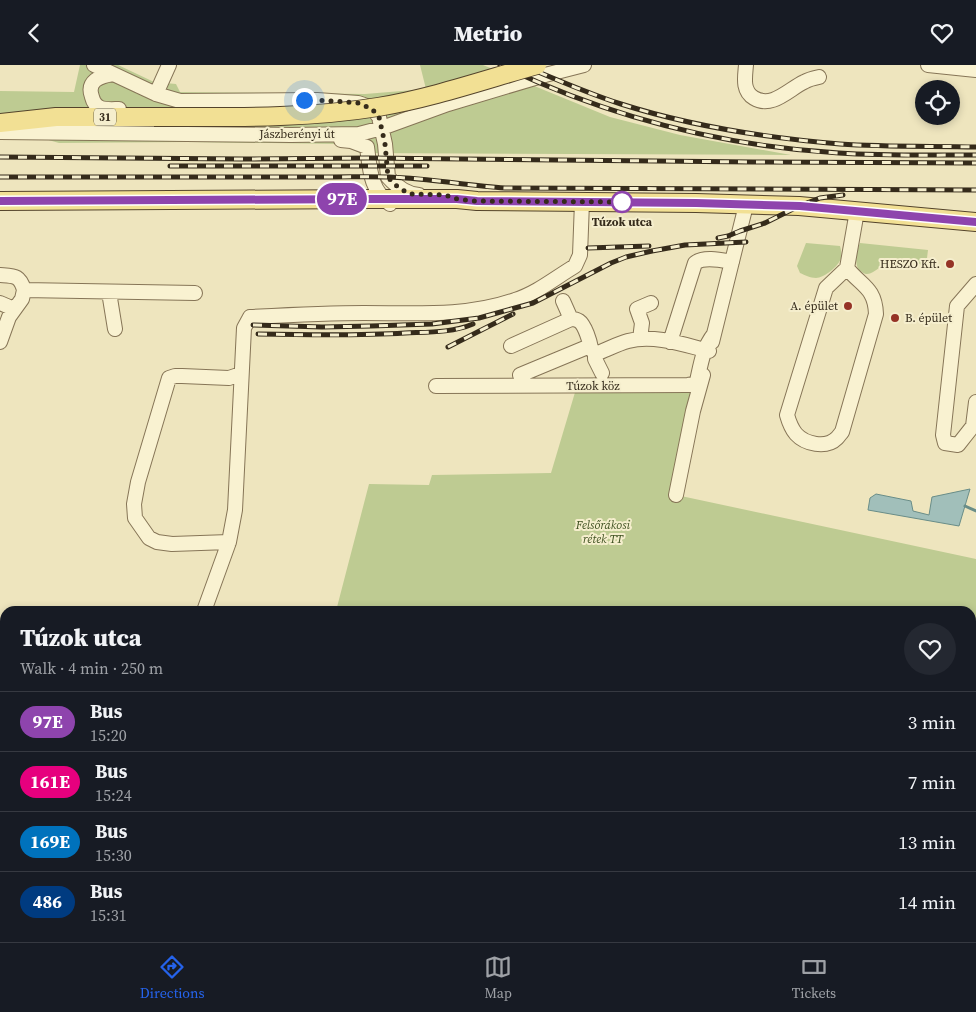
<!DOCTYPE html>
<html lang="en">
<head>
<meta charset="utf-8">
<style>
  body { margin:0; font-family:"Source Serif 4",serif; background:#242831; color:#f1f3f6; height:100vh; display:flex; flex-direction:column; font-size:19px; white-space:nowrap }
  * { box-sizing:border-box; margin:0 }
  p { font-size:16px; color:#9ea1a6 }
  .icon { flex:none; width:28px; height:28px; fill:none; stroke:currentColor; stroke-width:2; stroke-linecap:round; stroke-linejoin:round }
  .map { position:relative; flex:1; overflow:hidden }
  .drawer { position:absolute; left:0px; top:541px; width:976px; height:336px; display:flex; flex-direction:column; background:#171b24; border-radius:15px 15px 0 0; box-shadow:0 2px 8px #0003 }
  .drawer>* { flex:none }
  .badge { padding:0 10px; border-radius:16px; font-size:18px; line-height:32px }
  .tools { position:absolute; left:915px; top:15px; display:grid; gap:10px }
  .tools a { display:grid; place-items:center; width:45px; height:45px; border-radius:50%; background:#171b24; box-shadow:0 2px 8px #0003; font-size:25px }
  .you { position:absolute; width:25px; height:25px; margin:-12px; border:4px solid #fff; border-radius:50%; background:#1a73e8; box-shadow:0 0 0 8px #1a73e833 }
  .map>.badge { position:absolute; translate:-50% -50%; box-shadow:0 0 0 2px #fff }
  .round { display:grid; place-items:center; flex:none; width:52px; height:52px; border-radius:26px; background:#242831 }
  .head { display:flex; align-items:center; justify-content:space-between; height:85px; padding:0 20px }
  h1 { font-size:24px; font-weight:800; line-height:38px }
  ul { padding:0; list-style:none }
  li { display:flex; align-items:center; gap:15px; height:60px; padding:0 20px; border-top:1px solid #363941 }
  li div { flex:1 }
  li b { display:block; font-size:19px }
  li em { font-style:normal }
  li .badge { min-width:55px; font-weight:700; text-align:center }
  header { display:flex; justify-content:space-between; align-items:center; height:65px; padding:0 20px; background:#171b24; font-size:22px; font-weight:800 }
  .tab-bar { display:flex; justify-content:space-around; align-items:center; height:70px; border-top:1px solid #363941; background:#171b24; font-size:14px; color:#9ea1a6 }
  .tab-bar a { display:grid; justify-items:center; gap:2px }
  .tab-bar .on { color:#2563eb }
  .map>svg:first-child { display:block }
  .green { fill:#becb92 }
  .water { fill:#a1bfba; stroke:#698d88 }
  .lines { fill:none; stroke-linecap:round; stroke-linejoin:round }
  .stream { stroke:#698d88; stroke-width:3 }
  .minor-casing { stroke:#867557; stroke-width:16 }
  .major-casing { stroke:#53432b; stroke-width:20 }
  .minor { stroke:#f9f2d1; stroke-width:14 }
  .major { stroke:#f2e094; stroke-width:18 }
  .rail-casing { stroke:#352b1b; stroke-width:5 }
  .rail { stroke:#f5eecd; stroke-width:3; stroke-dasharray:9; stroke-linecap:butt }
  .major-bridge-casing { stroke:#53432b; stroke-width:20; stroke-linecap:butt }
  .major-bridge { stroke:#f2e094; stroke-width:18 }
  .line-casing { stroke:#fff; stroke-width:11 }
  .line { stroke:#8e44ad; stroke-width:8 }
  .walk { stroke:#352b1b; stroke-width:5; stroke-dasharray:0 9 }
  .stop-dot { fill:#fff; stroke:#8e44ad; stroke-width:2.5 }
  .poi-dot { fill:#953326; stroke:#f5eecd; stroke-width:2 }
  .labels { text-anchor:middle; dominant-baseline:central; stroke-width:4; stroke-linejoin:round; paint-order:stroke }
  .shield { fill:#f5eecd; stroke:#6f6650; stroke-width:1 }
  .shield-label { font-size:11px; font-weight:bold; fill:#352b1b }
  .street-label { font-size:12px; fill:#352b1b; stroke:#f5eecd }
  .stop-label { font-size:12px; font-weight:bold; fill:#352b1b; stroke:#f5eecd }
  .poi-label { font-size:12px; fill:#352b1b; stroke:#f5eecd; text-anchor:end }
  .park-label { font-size:12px; font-style:italic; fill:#405222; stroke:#f5eecd }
</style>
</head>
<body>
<header><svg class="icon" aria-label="back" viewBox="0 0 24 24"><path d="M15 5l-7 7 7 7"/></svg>Metrio<svg class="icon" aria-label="heart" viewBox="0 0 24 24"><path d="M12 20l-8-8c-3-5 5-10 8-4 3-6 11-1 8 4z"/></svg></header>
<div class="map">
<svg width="976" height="877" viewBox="0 0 976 877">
  <rect width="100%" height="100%" fill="#eee5be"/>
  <path class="green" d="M80 0H118L154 17 176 19 180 27 365 29 426 24 420 0H483L610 52 680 70 791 90 360 88 339 79 188 77 59 78 45 74H0V26L74 27Z
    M806 178 840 181C841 185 842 189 841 193 839 201 824 213 816 213 810 213 805 210 800 208L797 201Z
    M860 178 928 185 926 201C916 198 903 193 892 195 882 197 871 215 862 207 859 205 858 204 857 201 855 193 857 185 860 178Z
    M576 324 696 325 681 431 976 494V877H0V562L5 563V872H971V546H336L369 419 429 420 432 410 551 408Z"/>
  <path class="water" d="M970 424 959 461 868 445 870 433 876 429 911 436 913 446 929 450 932 432Z"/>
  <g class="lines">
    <path class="stream" d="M965 441 976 446
      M0 664 5 665
      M971 679 976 630
      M971 717H976"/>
    <g class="minor-casing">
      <path id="minor" d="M94 0 156 29 180 36 317 35 358 38 364 40 373 44 379 52 385 79 388 112C397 122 406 129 419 130
        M746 0C745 12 742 26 754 33 772 44 789 24 804 17 809 14 814 13 819 12
        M928 0 976 5
        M113 9C100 11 86 16 92 32 93 36 95 40 99 42 104 45 113 44 119 44
        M156 29 169 0
        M0 67 291 70 359 69 382 63 448 39 545 10 584 0
        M341 75 351 76 367 82C370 104 370 125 390 139
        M847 203 826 223 787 350C789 357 791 363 796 369 805 379 826 384 837 373 839 371 840 369 842 367L876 249C875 222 861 221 847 203L857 146
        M0 210C14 211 20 210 24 225L195 228
        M976 219 957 241 943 370 945 378 958 380 973 361 976 337
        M109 227 115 264
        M563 236 571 254
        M0 238 14 244
        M640 274 642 258 637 244 651 238
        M0 277 9 252 22 234 24 225
        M670 277 695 198C704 191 721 195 732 197
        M712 277 746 140
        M511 281 571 254C574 254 576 254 579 256 585 260 590 277 591 283
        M595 289V294L602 308
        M520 310 585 283H591L595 289C606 285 617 279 628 276 654 269 685 280 709 286
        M436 321 688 320 694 319 697 316C701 298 703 283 714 269
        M676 430 693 346 703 310
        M229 477 172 479 157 477 149 473 135 453 134 439 138 417 169 313 175 311H182L229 313 241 309
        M204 546 229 477 235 445 244 263 250 252C288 250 326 248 364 248 415 248 467 252 515 235 537 228 555 213 575 201L580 190 582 137"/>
    </g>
    <g class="major-casing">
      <path id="major" d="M0 58 56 52H154
        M0 136 372 134H457L477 136 696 138 799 141 976 157"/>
    </g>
    <use href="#minor" class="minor"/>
    <use href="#major" class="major"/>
    <g class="rail-casing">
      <path id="rail" d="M500 0C606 51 722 81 839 88 885 91 931 90 976 90
        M522 0C555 14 587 28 621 39 690 61 768 73 840 79 885 82 931 81 976 82
        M0 92 242 94 368 93 753 97 976 98
        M170 101H427
        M0 112H332C357 112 381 111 406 113 439 115 472 121 505 123L976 125
        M718 173 728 171 740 166 765 158 799 141 820 133 843 130
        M588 183 649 181
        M253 260 322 262 371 261 432 259 479 253 533 238 611 198 626 192 652 186 685 180 746 177
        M258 269C307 270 356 271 405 268 427 267 452 268 473 259
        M448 282 513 249"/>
    </g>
    <use href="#rail" class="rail"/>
    <g class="major-bridge-casing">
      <path id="major-bridge" d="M154 52C229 52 304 54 378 42 432 33 484 15 537 0"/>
    </g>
    <use href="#major-bridge" class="major-bridge"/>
  </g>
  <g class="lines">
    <g class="line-casing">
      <path id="line" d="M0 136 372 134H457L477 136 696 138 800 141 976 157"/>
    </g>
    <use href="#line" class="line"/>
    <path class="walk" d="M304 35 334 36 358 38 372 44 379 52 385 79 388 112 393 118 401 124 410 129 445 130 457 134 472 136 622 137"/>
  </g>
  <circle class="stop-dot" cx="622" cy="137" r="10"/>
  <g class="poi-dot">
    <circle cx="950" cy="199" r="5"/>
    <circle cx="848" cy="241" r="5"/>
    <circle cx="895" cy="253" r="5"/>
  </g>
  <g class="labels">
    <rect class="shield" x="94" y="43.5" width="22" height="17" rx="4"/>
    <g class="shield-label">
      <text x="105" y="52">31</text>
    </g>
    <g class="street-label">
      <text x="297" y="69">Jászberényi út</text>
      <text x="593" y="321">Túzok köz</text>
    </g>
    <g class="stop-label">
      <text x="622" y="157">Túzok utca</text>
    </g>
    <g class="poi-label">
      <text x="940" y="199">HESZO Kft.</text>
      <text x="838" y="241">A. épület</text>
      <text x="905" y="253" text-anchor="start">B. épület</text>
    </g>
    <g class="park-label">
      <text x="603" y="460">Felsőrákosi<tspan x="603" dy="14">rétek TT</tspan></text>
    </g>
  </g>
</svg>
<div class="tools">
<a><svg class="icon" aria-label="locate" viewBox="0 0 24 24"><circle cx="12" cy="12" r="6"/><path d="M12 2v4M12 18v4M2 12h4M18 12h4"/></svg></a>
</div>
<div class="you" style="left:304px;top:35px"></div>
<b class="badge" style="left:342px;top:134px;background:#8e44ad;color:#fff">97E</b>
<section class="drawer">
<div class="head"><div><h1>Túzok utca</h1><p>Walk · 4 min · 250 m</p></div><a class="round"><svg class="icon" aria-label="heart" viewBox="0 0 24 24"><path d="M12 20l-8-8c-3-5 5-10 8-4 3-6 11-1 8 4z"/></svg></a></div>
<ul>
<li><span class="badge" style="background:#8e44ad;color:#fff">97E</span><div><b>Bus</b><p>15:20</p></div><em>3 min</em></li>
<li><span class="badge" style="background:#e6007e;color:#fff">161E</span><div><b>Bus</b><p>15:24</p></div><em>7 min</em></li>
<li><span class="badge" style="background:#0072bc;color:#fff">169E</span><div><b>Bus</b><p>15:30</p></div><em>13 min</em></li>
<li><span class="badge" style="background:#003b80;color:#fff">486</span><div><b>Bus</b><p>15:31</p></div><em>14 min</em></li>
</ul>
</section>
</div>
<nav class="tab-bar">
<a class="on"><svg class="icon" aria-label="directions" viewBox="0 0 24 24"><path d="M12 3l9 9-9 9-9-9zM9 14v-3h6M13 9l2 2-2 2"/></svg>Directions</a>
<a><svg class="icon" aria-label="map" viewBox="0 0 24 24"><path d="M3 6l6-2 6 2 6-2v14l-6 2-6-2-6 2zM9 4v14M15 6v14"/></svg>Map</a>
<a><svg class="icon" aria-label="tickets" viewBox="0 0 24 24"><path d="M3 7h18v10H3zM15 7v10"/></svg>Tickets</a>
</nav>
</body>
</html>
